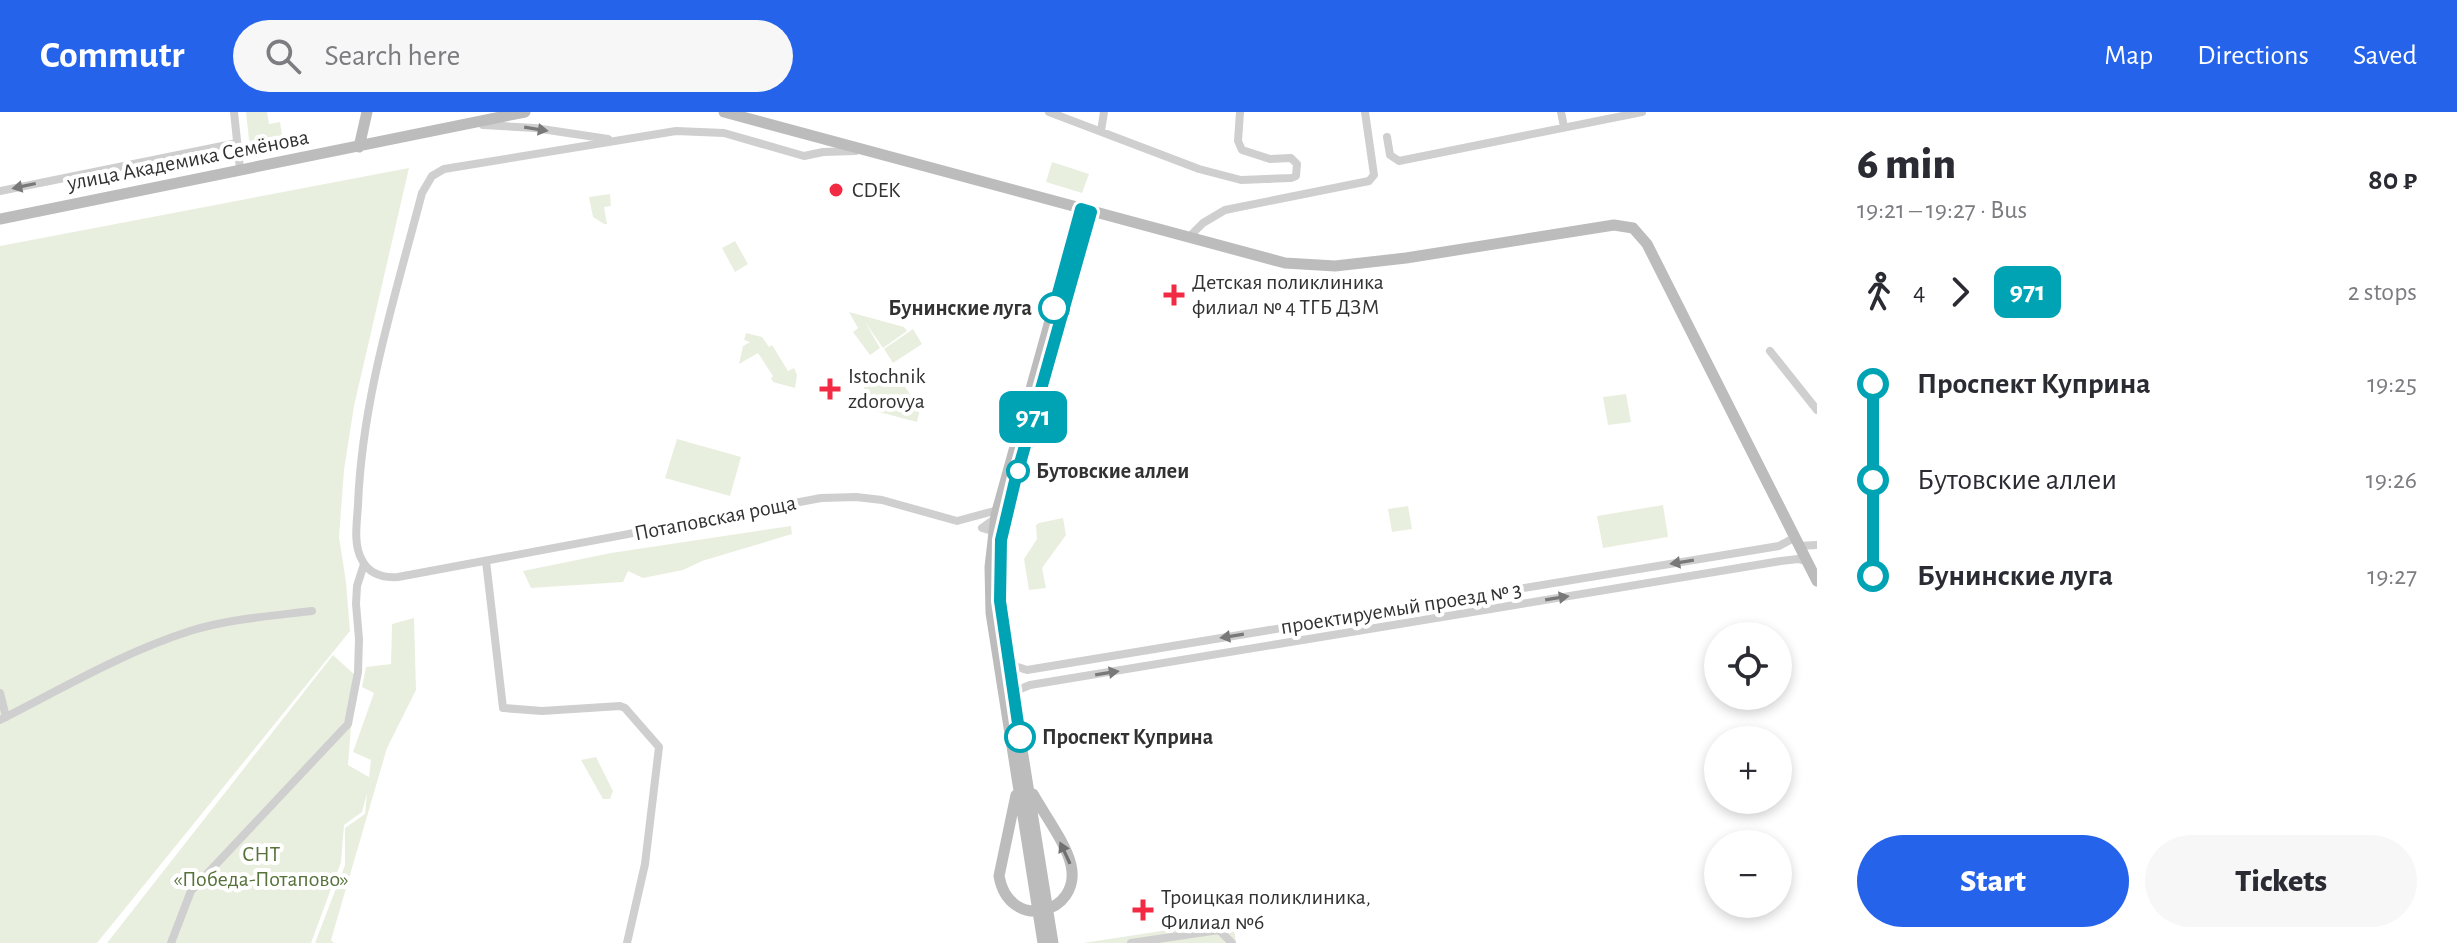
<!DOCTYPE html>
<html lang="en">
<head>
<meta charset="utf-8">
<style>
  body { margin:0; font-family:"Alegreya Sans",sans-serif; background:#f7f7f7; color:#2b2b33; height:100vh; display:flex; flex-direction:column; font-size:30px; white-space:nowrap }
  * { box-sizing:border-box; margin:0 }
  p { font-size:26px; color:#7c7c81 }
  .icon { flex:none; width:44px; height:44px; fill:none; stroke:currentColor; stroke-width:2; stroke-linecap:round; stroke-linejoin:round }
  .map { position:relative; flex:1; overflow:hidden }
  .side { display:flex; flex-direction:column; background:#fff; width:640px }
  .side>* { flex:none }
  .badge { padding:0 16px; border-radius:12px; font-size:28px; line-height:52px }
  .controls { position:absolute; left:1704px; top:510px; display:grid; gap:16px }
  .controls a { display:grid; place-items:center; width:88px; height:88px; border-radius:50%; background:#fff; box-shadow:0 4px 12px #0003; font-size:40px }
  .map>.badge { position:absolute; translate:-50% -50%; box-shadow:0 0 0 4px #fff }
  .legs { display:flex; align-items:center; gap:12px; height:88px; padding:0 40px; font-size:26px }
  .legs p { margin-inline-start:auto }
  .overview { display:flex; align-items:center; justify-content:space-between; height:136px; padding:0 40px }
  h1 { font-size:44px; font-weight:800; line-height:60px }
  .button { display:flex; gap:16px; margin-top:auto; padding:16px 40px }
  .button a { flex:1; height:92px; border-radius:48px; background:#2563eb; color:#fff; font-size:32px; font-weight:800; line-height:92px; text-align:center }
  .button a+a { background:#f7f7f7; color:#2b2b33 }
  ul { padding:0 40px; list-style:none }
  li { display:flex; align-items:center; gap:28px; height:96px; font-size:30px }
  li i { display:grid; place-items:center; width:12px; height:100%; margin:0 10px; background:currentColor }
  li i::after { content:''; width:20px; height:20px; margin:-10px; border:6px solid; border-radius:50%; background:#fff }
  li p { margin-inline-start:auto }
  li:first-child i { background:linear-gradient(#0000 50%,currentColor 0) }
  li:last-child i { background:linear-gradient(currentColor 50%,#0000 0) }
  header { display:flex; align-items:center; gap:48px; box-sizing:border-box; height:112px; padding:0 40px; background:#2563eb; color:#fff }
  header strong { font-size:38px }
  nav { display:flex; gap:44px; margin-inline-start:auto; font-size:28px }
  .search { width:560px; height:72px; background:#f7f7f7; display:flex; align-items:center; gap:20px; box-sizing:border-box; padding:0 28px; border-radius:44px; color:#7c7c81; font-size:30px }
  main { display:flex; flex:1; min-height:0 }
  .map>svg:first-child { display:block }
  .green { fill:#e9efdf }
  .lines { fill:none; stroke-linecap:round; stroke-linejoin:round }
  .street { stroke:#cfcfcf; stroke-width:8 }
  .secondary { stroke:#bcbcbc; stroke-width:11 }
  .oneway { fill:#797979 }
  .oneway2 { fill:#707070 }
  .line-1-casing { stroke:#fff; stroke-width:18 }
  .line-1 { stroke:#00a3b4; stroke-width:12 }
  .poi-dot { fill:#f32a43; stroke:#fff; stroke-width:3 }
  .stop-1-dot { fill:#fff; stroke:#00a3b4; stroke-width:4 }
  .labels { text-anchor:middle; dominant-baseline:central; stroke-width:8; stroke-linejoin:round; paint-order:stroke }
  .street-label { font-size:22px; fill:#323232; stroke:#fff }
  .poi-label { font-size:22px; fill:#323232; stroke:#fff; text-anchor:start }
  .stop-label { font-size:22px; font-weight:bold; fill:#323232; stroke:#fff; text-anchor:start }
  .park-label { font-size:22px; fill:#57723b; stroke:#fff }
</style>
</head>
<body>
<header>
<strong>Commutr</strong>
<div class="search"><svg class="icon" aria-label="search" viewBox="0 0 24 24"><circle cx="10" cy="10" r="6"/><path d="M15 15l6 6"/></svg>Search here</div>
<nav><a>Map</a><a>Directions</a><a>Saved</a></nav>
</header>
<main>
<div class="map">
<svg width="1817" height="831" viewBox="0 0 1817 831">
  <rect width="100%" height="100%" fill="#fff"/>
  <path class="green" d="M246 0H267L269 12 280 10 283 30 254 34 249 28Z
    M1052 50 1089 62 1082 81 1046 70Z
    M409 56 354 294 344 358 339 425 346 470 350 519 97 831H0V134Z
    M610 82 611 94 604 95 607 112H604L593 105 589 85Z
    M735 129 748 152 735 160 722 136Z
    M849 200 904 215 907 219 883 236 865 210 880 236 870 243 853 220 858 216Z
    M913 217 922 232 893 251 884 237Z
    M746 221 762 225 769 235 772 233 788 259 794 256 797 263 795 276 773 270 771 266 773 264 758 241 739 252 743 234 750 230 744 228Z
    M868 259 872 265 881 260 889 272 899 266 920 297 917 310 860 295Z
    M1626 282 1631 310 1608 313 1603 285Z
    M677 327 741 345 730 384 665 366Z
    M1663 393 1668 425 1603 436 1597 404Z
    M1408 394 1412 417 1392 420 1388 397Z
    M1063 406 1066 423 1042 456 1046 476 1029 478 1024 447 1037 427 1036 413 1039 411Z
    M791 414 792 422 702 449 683 458 643 466 628 459 623 470 531 476 523 459 611 441Z
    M414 506 416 578 387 636 331 828 334 831H315L345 753V716L365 702 367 681 362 700 344 713 341 750 311 831H107L333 543 355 563 348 653 369 665 371 648 353 640 374 581 362 575 366 555 391 552 392 512Z
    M596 645 613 679 610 687H603L581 648Z
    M1233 808 1236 831H1083Z"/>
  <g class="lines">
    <path class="street" d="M234 0 240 57
      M1049 0 1199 57 1241 68 1291 66 1296 64 1297 52 1291 46 1270 47 1242 38 1238 29 1240 0
      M1561 0 1564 15
      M483 13 535 16 608 27
      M1101 19 1104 0
      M1387 25 1390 43 1399 49 1642 0
      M856 39 823 40 804 44 724 21 676 19 444 57 432 64 422 81C395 185 362 286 358 393 357 410 353 433 362 448 369 462 383 466 398 465L821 386 856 385 882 388 957 409 998 398
      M0 79 237 31
      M1188 126 1203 111 1225 98 1369 69 1374 63 1365 0
      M1770 239 1817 298
      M996 406 982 416 999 421
      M1799 434 1817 433
      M486 449 503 596 542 599 620 594 625 596 659 635 645 752 627 831
      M1008 552 1027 558 1779 434 1794 426
      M0 581 6 605
      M1014 588 1018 578 1030 573 1781 449 1798 447 1807 449
      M0 608C61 577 124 540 190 519 229 507 271 504 312 499
      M171 831 191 779 348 612 358 560 359 527 356 492 357 474 364 452
      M1131 831 1219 818 1232 831"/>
    <path class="secondary" d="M724 0 1285 151 1335 154 1406 146 1614 113 1633 116 1647 132 1817 469
      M359 35 367 0
      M0 107 525 0
      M1016 683 999 764C1009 821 1082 802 1071 753 1066 731 1044 702 1033 682
      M1043 831 991 501 990 455 996 403 1081 97
      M1053 831 1001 506 1000 448 1006 404 1091 100"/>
  </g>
  <defs><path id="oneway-solid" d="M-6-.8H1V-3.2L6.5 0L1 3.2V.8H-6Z" transform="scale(2)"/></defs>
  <g class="oneway">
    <use href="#oneway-solid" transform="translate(536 17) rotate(9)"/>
    <use href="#oneway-solid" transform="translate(24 74) rotate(168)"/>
    <use href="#oneway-solid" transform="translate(1682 450) rotate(171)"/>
    <use href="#oneway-solid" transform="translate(1557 486) rotate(-9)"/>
    <use href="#oneway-solid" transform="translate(1232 524) rotate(171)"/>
    <use href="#oneway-solid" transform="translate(1107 561) rotate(-9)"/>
  </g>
  <use class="oneway2" href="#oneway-solid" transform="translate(1065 741) rotate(-115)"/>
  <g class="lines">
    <g class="line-1-casing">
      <path id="line-1" d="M1020 625 1000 489 1001 428 1015 369 1091 100 1081 97 1054 196"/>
    </g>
    <use href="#line-1" class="line-1"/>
  </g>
  <g class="poi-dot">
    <circle cx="836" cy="78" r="8"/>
    <path d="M1170 171h8v8h8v8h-8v8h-8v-8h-8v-8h8z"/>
    <path d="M826 265h8v8h8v8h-8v8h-8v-8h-8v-8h8z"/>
    <path d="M1139 786h8v8h8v8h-8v8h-8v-8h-8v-8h8z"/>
  </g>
  <g class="stop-1-dot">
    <circle cx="1054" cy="196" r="14"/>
    <circle cx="1018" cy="359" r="10"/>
    <circle cx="1020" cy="625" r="14"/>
  </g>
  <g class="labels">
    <g class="street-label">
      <text transform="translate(188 48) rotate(-11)">улица Академика Семёнова</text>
      <text transform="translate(715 406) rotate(-11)">Потаповская роща</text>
      <text transform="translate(1401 496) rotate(-9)">проектируемый проезд № 3</text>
    </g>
    <g class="poi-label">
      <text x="852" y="78">CDEK</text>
      <text x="1192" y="170">Детская поликлиника<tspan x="1192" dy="25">филиал № 4 ТГБ ДЗМ</tspan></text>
      <text x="848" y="264">Istochnik<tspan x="848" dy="25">zdorovya</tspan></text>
      <text x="1161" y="785">Троицкая поликлиника,<tspan x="1161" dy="25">Филиал №6</tspan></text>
    </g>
    <g class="stop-label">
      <text x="1032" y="196" text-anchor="end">Бунинские луга</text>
      <text x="1036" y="359">Бутовские аллеи</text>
      <text x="1042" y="625">Проспект Куприна</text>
    </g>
    <g class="park-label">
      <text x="261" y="742">СНТ<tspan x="261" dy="25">«Победа-Потапово»</tspan></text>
    </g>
  </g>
</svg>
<div class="controls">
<a><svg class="icon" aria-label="locate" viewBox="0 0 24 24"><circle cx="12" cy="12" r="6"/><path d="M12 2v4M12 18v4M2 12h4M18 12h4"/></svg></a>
<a>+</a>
<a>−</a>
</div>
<b class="badge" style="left:1033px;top:305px;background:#00a3b4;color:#fff">971</b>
</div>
<section class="side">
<div class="overview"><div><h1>6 min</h1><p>19:21 – 19:27 · Bus</p></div><b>80 ₽</b></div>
<div class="legs"><svg class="icon" aria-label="walk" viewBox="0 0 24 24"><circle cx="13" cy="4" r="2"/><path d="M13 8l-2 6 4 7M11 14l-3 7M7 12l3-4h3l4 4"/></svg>4<svg class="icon" aria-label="forward" viewBox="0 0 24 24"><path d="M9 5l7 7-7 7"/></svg><b class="badge" style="background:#00a3b4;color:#fff">971</b><p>2 stops</p></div>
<ul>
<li><i style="color:#00a3b4"></i><b>Проспект Куприна</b><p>19:25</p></li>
<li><i style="color:#00a3b4"></i><span>Бутовские аллеи</span><p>19:26</p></li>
<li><i style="color:#00a3b4"></i><b>Бунинские луга</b><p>19:27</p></li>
</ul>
<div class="button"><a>Start</a><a>Tickets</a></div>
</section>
</main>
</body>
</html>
